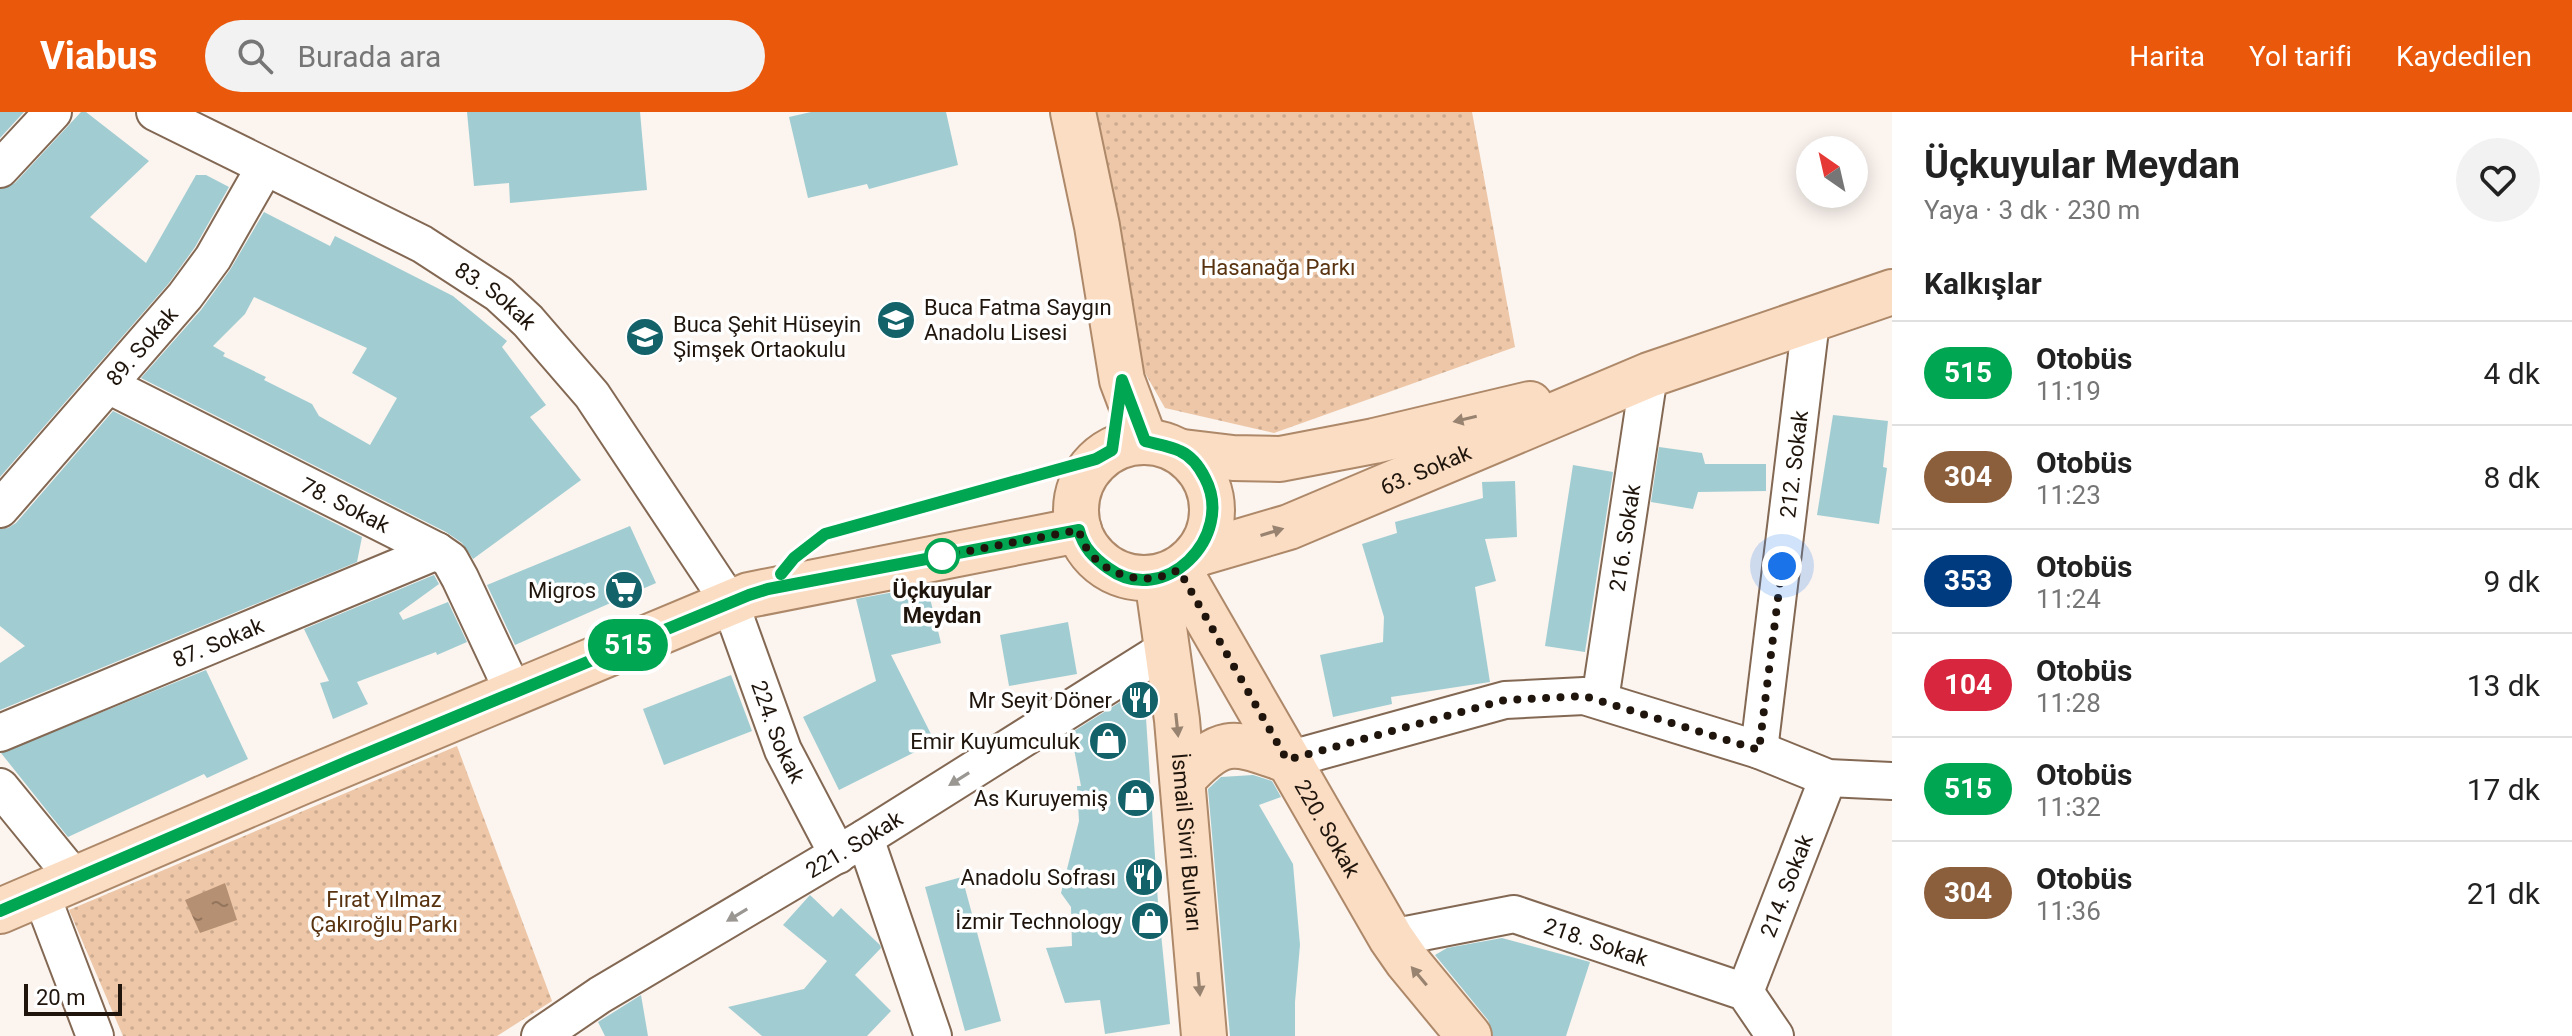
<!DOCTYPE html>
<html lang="tr">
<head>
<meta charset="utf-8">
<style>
  body { margin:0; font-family:Roboto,sans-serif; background:#f2f2f2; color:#222; height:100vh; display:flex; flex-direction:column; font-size:30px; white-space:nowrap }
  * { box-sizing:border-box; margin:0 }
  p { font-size:26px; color:#767676 }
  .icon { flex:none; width:44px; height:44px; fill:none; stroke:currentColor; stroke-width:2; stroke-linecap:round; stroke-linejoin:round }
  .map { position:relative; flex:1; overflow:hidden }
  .sheet { display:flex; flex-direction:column; background:#fff; width:680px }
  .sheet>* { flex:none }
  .badge { padding:0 16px; border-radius:26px; font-size:28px; line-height:52px }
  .needle { width:52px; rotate:326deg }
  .buttons { position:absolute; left:1796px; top:24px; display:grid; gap:16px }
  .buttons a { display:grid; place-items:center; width:72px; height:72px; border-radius:50%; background:#fff; box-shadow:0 4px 20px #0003; font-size:40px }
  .scale { position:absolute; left:24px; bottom:20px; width:98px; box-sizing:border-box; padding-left:8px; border:4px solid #1f150c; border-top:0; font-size:22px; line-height:28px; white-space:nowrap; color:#1f150c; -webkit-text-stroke:6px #fff; paint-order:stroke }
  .you { position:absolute; width:40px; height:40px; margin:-20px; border:6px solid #fff; border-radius:50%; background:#1a73e8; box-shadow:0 0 0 12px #1a73e833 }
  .map>.badge { position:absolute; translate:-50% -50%; box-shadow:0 0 0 4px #fff }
  h2 { padding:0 32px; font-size:30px; line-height:72px }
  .round { display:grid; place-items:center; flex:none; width:84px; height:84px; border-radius:42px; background:#f2f2f2 }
  .summary { display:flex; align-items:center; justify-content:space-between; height:136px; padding:0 32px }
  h1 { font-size:38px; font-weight:700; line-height:60px }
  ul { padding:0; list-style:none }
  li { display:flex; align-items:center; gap:24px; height:104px; padding:0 32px; border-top:2px solid #e0e0e0 }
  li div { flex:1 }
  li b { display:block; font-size:30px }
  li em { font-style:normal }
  li .badge { min-width:88px; font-weight:700; text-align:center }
  header { display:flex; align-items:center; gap:48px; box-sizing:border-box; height:112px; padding:0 40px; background:#ea580c; color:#fff }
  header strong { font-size:38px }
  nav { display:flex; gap:44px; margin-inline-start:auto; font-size:28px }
  .search { width:560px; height:72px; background:#f2f2f2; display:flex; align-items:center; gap:20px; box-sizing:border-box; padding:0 28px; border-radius:44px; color:#767676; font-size:30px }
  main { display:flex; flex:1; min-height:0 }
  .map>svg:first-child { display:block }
  .park { fill:url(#park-dots) }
  .water { fill:url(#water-ripples) }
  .building { fill:#a1cdd2; fill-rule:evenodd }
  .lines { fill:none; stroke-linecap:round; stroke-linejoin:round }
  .minor-casing { stroke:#836853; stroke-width:40 }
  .major-casing { stroke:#ad8869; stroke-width:48 }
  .minor { stroke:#fff; stroke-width:36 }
  .major { stroke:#fbddc3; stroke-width:44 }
  .oneway { fill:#988371 }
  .oneway2 { fill:#9a9692 }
  .line-casing { stroke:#fff; stroke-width:18 }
  .line { stroke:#00a651; stroke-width:12 }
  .walk { stroke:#1f150c; stroke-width:8; stroke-dasharray:0 14.4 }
  .stop-dot { fill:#fff; stroke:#00a651; stroke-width:4 }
  .labels { text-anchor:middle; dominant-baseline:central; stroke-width:7; stroke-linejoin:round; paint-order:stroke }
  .park-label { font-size:22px; fill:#59330f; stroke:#fff }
  .street-label { font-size:22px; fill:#1f150c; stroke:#fff }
  .poi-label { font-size:22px; fill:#1f150c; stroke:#fff; text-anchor:end }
  .stop-label { font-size:22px; font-weight:bold; fill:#1f150c; stroke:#fff }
</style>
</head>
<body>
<header>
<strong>Viabus</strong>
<div class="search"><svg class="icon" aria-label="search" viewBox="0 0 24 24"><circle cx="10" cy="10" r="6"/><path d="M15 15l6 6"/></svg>Burada ara</div>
<nav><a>Harita</a><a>Yol tarifi</a><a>Kaydedilen</a></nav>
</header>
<main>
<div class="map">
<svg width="1892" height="924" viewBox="0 0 1892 924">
  <defs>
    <pattern id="park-dots" width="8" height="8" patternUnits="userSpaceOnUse" patternTransform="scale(2)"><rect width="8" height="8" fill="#edc7a7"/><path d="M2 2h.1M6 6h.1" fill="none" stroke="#cbaa8f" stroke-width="1.8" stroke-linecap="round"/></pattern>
    <pattern id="water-ripples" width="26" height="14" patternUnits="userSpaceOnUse" patternTransform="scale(2)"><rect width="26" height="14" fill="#b59072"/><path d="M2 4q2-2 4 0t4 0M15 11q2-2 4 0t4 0" fill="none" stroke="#93745c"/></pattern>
  </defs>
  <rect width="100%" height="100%" fill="#fbf4ef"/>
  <path class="park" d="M1087 0H1472L1515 235 1274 321 1165 296 1137 247Z
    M457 634 552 889 497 924H123L69 798Z"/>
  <path class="water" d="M225 771 237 808 200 821 185 788Z"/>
  <path class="building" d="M0 0H24L0 26Z
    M81 0H86L149 49 90 105 146 151 196 63H206L229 75 195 135 169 171 0 365V77L15 71Z
    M467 0H640L647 78 510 91 509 71 474 74Z
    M811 0H946L958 53 869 77 867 72 808 86 789 5Z
    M264 100 330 134 335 124 453 184 507 229 502 235 546 293 530 305 581 368 473 447 462 431 446 420 141 266 201 198 230 158ZM254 185 367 236 352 261 397 286 370 333 319 304 312 292 264 268 266 265 223 244 225 241 213 234 245 202Z
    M113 299 362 425 357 450 0 598V551L25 534 0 514V417L8 416 16 411Z
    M1833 303 1888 309 1883 355 1887 356 1879 412 1817 403Z
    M1659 335 1702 341 1705 352H1766V379L1698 380 1693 397 1651 390Z
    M1573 353 1613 360 1585 540 1545 534Z
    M1515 369 1517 425 1485 427 1496 469 1475 475 1490 570 1391 585 1392 592 1333 605 1320 543 1383 530 1384 505 1362 432 1397 421 1395 410 1483 386 1482 370Z
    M630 414 656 471 515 533 487 473Z
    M434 463 439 472 399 501 403 508 448 490 467 530 437 543 436 540 357 570 368 592 333 607 320 571 329 569 304 517Z
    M927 474 941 531 891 543 935 630 839 678 803 605 876 569 856 487Z
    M1068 510 1077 562 1009 574 1000 523Z
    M206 558 248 647 207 666 204 662 68 725 1 641Z
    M731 563 752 619 664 653 643 597Z
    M1144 575 1158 791 1170 912 1105 922 1100 888 1065 891 1046 836 1072 834 1071 795 1061 781 1079 709 1077 674H1081L1071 621Z
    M1253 663 1272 669 1281 685 1259 693 1293 752 1300 833 1295 890V924H1230L1208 677 1221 665Z
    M962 765 1001 909 965 919 925 775Z
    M810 783 833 805 841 796 880 833 881 836 855 863 891 899 867 924H762L728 895 804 877 827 849 783 813Z
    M1502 826 1590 850 1566 924H1493L1488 908 1435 843 1447 836Z
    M641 883 648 924H605L598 910Z"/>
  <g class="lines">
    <g class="minor-casing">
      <g id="minor">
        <path id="s1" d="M155 0 422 132 499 182 528 209 592 283 730 491 783 638 838 743"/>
        <path d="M0 57 53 0"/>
        <path id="s2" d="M108 273 437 439 450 448 460 466 514 581"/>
        <path id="s3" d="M0 397 185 184 213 146 265 55"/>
        <path id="s4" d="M1600 588 1649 263"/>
        <path id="s5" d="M0 621 437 439"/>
        <path id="s6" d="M1759 638 1811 209"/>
        <path d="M1287 648 1505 588 1584 584 1759 638 1828 666 1892 669"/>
        <path d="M0 675 76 768"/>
        <path d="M865 726 933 924"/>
        <path d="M41 782 95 924"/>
        <path id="s7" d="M1391 826 1514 802 1745 880 1775 924"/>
        <path id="s8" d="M1745 880 1828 666"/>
        <path id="s9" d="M540 924 600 883 865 726 1167 536"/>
      </g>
    </g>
    <g class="major-casing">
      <g id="major">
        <path d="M1073 0 1097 114 1122 268 1145 329"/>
        <circle cx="1144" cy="398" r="68"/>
        <path d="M1183 340 1233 346 1280 347 1374 329 1530 292"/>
        <path id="s10" d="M1197 442 1289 415 1649 263 1892 180"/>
        <path id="s11" d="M1179 458 1391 826 1407 849 1469 924"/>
        <path id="s12" d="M1157 466 1177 608 1204 924"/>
        <path d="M1183 667C1224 622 1234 630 1287 648"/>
        <path d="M0 799 299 671 749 483 1079 418"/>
      </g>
    </g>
    <use href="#minor" class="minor"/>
    <use href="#major" class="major"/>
  </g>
  <defs><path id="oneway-solid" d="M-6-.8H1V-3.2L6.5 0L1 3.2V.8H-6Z" transform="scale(2)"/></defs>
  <g class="oneway">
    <use href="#oneway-solid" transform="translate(1465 307) rotate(167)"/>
    <use href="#oneway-solid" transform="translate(1272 420) rotate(-17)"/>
    <use href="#oneway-solid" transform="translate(1177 613) rotate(84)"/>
    <use href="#oneway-solid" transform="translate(1419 864) rotate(-130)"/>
    <use href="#oneway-solid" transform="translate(1199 872) rotate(85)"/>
  </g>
  <g class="oneway2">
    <use href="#oneway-solid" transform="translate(959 667) rotate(148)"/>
    <use href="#oneway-solid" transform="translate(737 803) rotate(149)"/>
  </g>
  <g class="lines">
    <g class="line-casing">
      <path id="line" d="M0 799 351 648 749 483 768 477 1079 418C1083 435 1094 446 1108 456 1163 497 1236 425 1205 366 1200 356 1191 344 1180 339 1170 334 1156 332 1145 329L1122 268 1112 338 1096 347 825 422 794 446 781 462"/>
    </g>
    <use href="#line" class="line"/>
    <path class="walk" d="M942 444 1079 418C1086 451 1122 470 1154 466 1163 465 1171 461 1179 458L1287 648 1505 588 1584 584 1759 638 1782 454"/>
  </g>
  <defs>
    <g id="school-disc" transform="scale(2)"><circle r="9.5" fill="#13626a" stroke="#fff"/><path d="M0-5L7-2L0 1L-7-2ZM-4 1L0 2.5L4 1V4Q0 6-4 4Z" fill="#fff"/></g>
    <g id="supermarket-disc" transform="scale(2)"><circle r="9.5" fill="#13626a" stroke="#fff"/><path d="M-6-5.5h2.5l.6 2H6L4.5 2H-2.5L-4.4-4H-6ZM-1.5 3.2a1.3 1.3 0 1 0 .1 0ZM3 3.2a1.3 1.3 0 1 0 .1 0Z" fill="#fff"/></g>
    <g id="restaurant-disc" transform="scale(2)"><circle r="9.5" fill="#13626a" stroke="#fff"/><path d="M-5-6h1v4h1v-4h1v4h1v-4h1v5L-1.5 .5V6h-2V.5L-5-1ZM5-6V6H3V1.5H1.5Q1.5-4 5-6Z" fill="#fff"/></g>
    <g id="shop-disc" transform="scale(2)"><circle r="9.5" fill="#13626a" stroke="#fff"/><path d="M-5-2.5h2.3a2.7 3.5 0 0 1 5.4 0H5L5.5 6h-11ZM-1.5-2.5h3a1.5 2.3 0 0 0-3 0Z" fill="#fff"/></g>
  </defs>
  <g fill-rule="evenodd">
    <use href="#school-disc" x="896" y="208"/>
    <use href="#school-disc" x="645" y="225"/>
    <use href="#supermarket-disc" x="624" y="478"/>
    <use href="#restaurant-disc" x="1140" y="588"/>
    <use href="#shop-disc" x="1108" y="629"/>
    <use href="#shop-disc" x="1136" y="686"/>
    <use href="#restaurant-disc" x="1144" y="765"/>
    <use href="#shop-disc" x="1150" y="809"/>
  </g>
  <circle class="stop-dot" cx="942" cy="444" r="16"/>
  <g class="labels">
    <g class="park-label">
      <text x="1278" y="155">Hasanağa Parkı</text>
      <text x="384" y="787">Fırat Yılmaz<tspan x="384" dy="25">Çakıroğlu Parkı</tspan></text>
    </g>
    <g class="street-label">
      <text stroke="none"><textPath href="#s1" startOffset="388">83. Sokak</textPath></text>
      <text stroke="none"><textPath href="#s3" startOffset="216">89. Sokak</textPath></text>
      <text stroke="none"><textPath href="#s6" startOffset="288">212. Sokak</textPath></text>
      <text stroke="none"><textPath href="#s10" startOffset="244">63. Sokak</textPath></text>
      <text stroke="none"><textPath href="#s2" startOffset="266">78. Sokak</textPath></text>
      <text stroke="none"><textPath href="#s4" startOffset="164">216. Sokak</textPath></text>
      <text stroke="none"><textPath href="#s5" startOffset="236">87. Sokak</textPath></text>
      <text stroke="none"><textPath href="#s1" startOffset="914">224. Sokak</textPath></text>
      <text stroke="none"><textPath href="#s11" startOffset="298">220. Sokak</textPath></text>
      <text stroke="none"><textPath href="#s12" startOffset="266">İsmail Sivri Bulvarı</textPath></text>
      <text stroke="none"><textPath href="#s9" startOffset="368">221. Sokak</textPath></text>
      <text stroke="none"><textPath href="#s8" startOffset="114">214. Sokak</textPath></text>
      <text stroke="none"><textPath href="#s7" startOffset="212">218. Sokak</textPath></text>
    </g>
    <g class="poi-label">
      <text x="924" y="195" text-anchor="start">Buca Fatma Saygın<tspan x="924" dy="25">Anadolu Lisesi</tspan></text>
      <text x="673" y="212" text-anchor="start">Buca Şehit Hüseyin<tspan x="673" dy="25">Şimşek Ortaokulu</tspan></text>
      <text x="596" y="478">Migros</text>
      <text x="1112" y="588">Mr Seyit Döner</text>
      <text x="1080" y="629">Emir Kuyumculuk</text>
      <text x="1108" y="686">As Kuruyemiş</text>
      <text x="1116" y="765">Anadolu Sofrası</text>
      <text x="1122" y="809">İzmir Technology</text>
    </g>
    <g class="stop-label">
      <text x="942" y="478">Üçkuyular<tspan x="942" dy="25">Meydan</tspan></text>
    </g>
  </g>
</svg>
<div class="buttons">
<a><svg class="needle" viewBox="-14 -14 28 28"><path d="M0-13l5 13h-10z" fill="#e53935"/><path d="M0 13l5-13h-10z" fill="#767676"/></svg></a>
</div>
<div class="scale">20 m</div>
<div class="you" style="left:1782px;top:454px"></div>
<b class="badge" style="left:628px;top:533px;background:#00a651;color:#fff">515</b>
</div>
<section class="sheet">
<div class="summary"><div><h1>Üçkuyular Meydan</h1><p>Yaya · 3 dk · 230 m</p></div><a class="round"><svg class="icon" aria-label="heart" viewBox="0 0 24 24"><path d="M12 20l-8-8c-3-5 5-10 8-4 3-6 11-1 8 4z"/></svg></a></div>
<h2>Kalkışlar</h2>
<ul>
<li><span class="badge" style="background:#00a651;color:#fff">515</span><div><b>Otobüs</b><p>11:19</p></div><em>4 dk</em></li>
<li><span class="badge" style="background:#8b5e3c;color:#fff">304</span><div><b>Otobüs</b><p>11:23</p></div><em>8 dk</em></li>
<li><span class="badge" style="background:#003b80;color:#fff">353</span><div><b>Otobüs</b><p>11:24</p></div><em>9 dk</em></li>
<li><span class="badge" style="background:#d7263d;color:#fff">104</span><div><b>Otobüs</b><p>11:28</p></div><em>13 dk</em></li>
<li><span class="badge" style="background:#00a651;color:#fff">515</span><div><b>Otobüs</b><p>11:32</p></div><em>17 dk</em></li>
<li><span class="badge" style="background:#8b5e3c;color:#fff">304</span><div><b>Otobüs</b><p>11:36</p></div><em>21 dk</em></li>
</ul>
</section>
</main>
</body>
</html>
